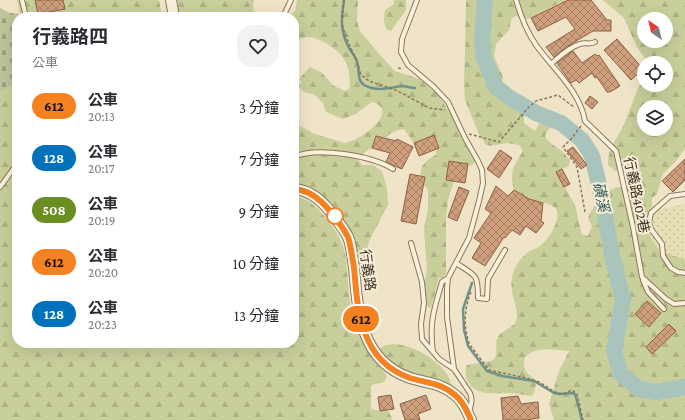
<!DOCTYPE html>
<html lang="zh-TW">
<head>
<meta charset="utf-8">
<style>
  body { margin:0; font-family:"Crimson Pro","Noto Sans TC",serif; background:#f2f2f3; color:#2b2b33; height:100vh; display:flex; flex-direction:column; font-size:15px; white-space:nowrap }
  * { box-sizing:border-box; margin:0 }
  p { font-size:13px; color:#7c7c81 }
  .icon { flex:none; width:22px; height:22px; fill:none; stroke:currentColor; stroke-width:2; stroke-linecap:round; stroke-linejoin:round }
  .map { position:relative; flex:1; overflow:hidden }
  .sheet { position:absolute; left:12px; top:12px; width:287px; height:336px; display:flex; flex-direction:column; background:#fff; border-radius:16px; box-shadow:0 4px 16px #0002 }
  .sheet>* { flex:none }
  .badge { padding:0 8px; border-radius:13px; font-size:14px; line-height:26px }
  .needle { width:26px; rotate:325deg }
  .fabs { position:absolute; left:637px; top:12px; display:grid; gap:8px }
  .fabs a { display:grid; place-items:center; width:36px; height:36px; border-radius:50%; background:#fff; box-shadow:0 4px 16px #0002; font-size:20px }
  .map>.badge { position:absolute; translate:-50% -50%; box-shadow:0 0 0 2px #fff }
  .round { display:grid; place-items:center; flex:none; width:42px; height:42px; border-radius:16px; background:#f2f2f3 }
  .overview { display:flex; align-items:center; justify-content:space-between; height:68px; padding:0 20px }
  h1 { font-size:19px; font-weight:700; line-height:30px }
  ul { padding:0; list-style:none }
  li { display:flex; align-items:center; gap:12px; height:52px; padding:0 20px }
  li div { flex:1 }
  li b { display:block; font-size:15px }
  li em { font-style:normal }
  li .badge { min-width:44px; font-weight:700; text-align:center }
  .map>svg:first-child { display:block }
  .farmland { fill:url(#farmland-dots) }
  .forest { fill:url(#forest-firs); fill-rule:evenodd }
  .cemetery { fill:url(#cemetery-stones) }
  .lines { fill:none; stroke-linecap:round; stroke-linejoin:round }
  .stream { stroke:#6f938a; stroke-width:2.5 }
  .river { stroke:#a9c4bc; stroke-width:16 }
  .building { fill:url(#building-cross-hatch); stroke:#8d5f41 }
  .service-casing { stroke:#8d765c; stroke-width:6 }
  .tertiary-casing { stroke:#8d765c; stroke-width:12 }
  .path { stroke:#8d765c; stroke-width:1.5; stroke-dasharray:3 2; stroke-linecap:butt }
  .service { stroke:#faf1dc; stroke-width:4 }
  .tertiary { stroke:#faf1dc; stroke-width:10 }
  .line-casing { stroke:#fff; stroke-width:9 }
  .line { stroke:#f58220; stroke-width:6 }
  .stop-dot { fill:#fff; stroke:#f58220; stroke-width:2 }
  .labels { text-anchor:middle; dominant-baseline:central; stroke-width:4; stroke-linejoin:round; paint-order:stroke }
  .street-label { font-size:14px; fill:#3d2e20; stroke:#f7eed8 }
  .water-label { font-size:15px; font-style:italic; fill:#2f5d5a; stroke:#f7eed8 }
</style>
</head>
<body>
<div class="map">
<svg width="685" height="420" viewBox="0 0 685 420">
  <defs>
    <pattern id="farmland-dots" width="8" height="8" patternUnits="userSpaceOnUse"><rect width="8" height="8" fill="#e6deb5"/><path d="M2 2h.1M6 6h.1" fill="none" stroke="#c6bf9b" stroke-width="1.8" stroke-linecap="round"/></pattern>
    <pattern id="forest-firs" width="22" height="20" patternUnits="userSpaceOnUse"><rect width="22" height="20" fill="#c9cf9b"/><path d="M5 1l3.5 6h-7zM16 11l3.5 6h-7z" fill="#aeb285"/></pattern>
    <pattern id="cemetery-stones" width="16" height="16" patternUnits="userSpaceOnUse"><rect width="16" height="16" fill="#bfc49a"/><path d="M2 7V4a2 2 0 0 1 4 0v3zM10 15v-3a2 2 0 0 1 4 0v3z" fill="#9ca07d"/></pattern>
    <pattern id="building-cross-hatch" width="8" height="8" patternUnits="userSpaceOnUse"><rect width="8" height="8" fill="#cf9f7d"/><path d="M0 0l8 8M0 8l8-8" fill="none" stroke="#a98266"/></pattern>
  </defs>
  <rect width="100%" height="100%" fill="#f0e4c8"/>
  <path class="farmland" d="M685 204V260H684L659 250 648 234 646 217 652 206 660 209Z"/>
  <path class="forest" d="M17 0H159L162 17H21Z
    M177 0H254L253 7 255 17H179Z
    M297 0H358L357 21 360 31 380 55 395 71 420 79 438 95 453 117 465 143 476 161 471 166 468 164 449 161 446 180 454 181 448 200 446 217V273L443 279 439 278 431 308 425 306 424 287 427 269 424 229 428 208V190L424 184 425 177 420 176C421 164 426 160 436 155V149L439 148 434 135 414 143 404 129C397 130 390 132 386 138L376 136 372 148C366 150 362 155 359 161L362 165H373L382 171 387 189 388 205 369 241 364 266 359 267 357 257 321 195 310 188 294 182V123L315 134 345 143C359 142 402 110 372 102L370 103 356 114 343 119 326 112 323 103 315 95 304 92 297 85 302 83 299 79 310 67 321 72 334 86 345 91 349 89C351 80 349 68 344 59 338 49 314 33 302 38 299 39 296 42 294 44V17H287L295 11Z
    M394 0H406V10L391 31 387 30C383 23 384 18 385 10L394 4Z
    M466 0H563L566 4 565 6 561 2 528 19 516 16 512 18 511 20 509 30 496 44 494 56 503 77 502 85 517 99 522 105 524 110V123L535 131 544 116C548 116 552 116 554 120L545 136C548 144 557 146 563 152 565 154 567 157 570 160L569 166 556 172 575 205 582 235 588 236 592 226 588 218C594 205 605 188 621 187 625 187 629 188 633 189L639 182C635 168 628 168 615 171L608 165C607 149 618 138 624 124 631 108 636 91 644 75V85H666V63H646V60L637 47 624 18 603 0H685V150L683 151 676 161 663 174 657 194 652 198V206L646 218 648 234 659 250 685 260V420H554L549 404 559 371 569 351C558 350 527 345 524 361 523 364 525 370 527 373 530 376 534 378 537 381L533 396C525 396 518 393 511 393 494 392 476 398 467 380 465 375 465 369 467 365L491 361C501 356 493 345 498 337 502 329 516 328 517 318 518 307 509 292 512 279 513 270 519 259 527 253 530 250 536 249 540 246 548 240 560 222 557 211 555 203 537 202 530 200 524 198 519 194 514 190 509 173 514 165 523 151L519 145 507 143 490 146 485 144 478 132 465 100 464 82 465 53ZM644 19H666V41H644ZM644 107H666V129H644ZM647 301 661 313 649 327 635 314ZM670 324 676 331 652 353 646 347Z
    M17 83V343H294V195C298 197 304 199 308 201 322 210 340 233 344 249 349 271 347 300 354 321 361 341 375 359 387 376L384 382 371 385V409L380 411 388 410 392 418 391 420H0V92Z
    M394 344C413 345 438 359 448 376 450 380 451 384 453 388L400 372 379 352V349L385 345Z"/>
  <path class="cemetery" d="M0 8 10 13 21 14V17H17V83L0 92Z"/>
  <g class="lines">
    <path class="stream" d="M344 0C341 19 340 31 349 48 352 53 356 57 357 62 361 74 354 84 372 88 383 91 392 87 402 86 406 86 411 88 415 88
      M472 283 463 309 464 330 468 346 487 371 502 376 534 381 554 393 560 394 574 393 576 397 582 420"/>
    <path class="river" d="M485 0 482 41 484 58 496 87 510 98 536 113 561 123 582 140 592 156 600 189 613 260 623 300 614 351 621 374 639 389 656 392 685 387"/>
  </g>
  <path class="building" d="M35 0H63L65 9 38 14Z
    M568 0H591L607 20H611V31H593L566 47 554 57 546 47 575 29 566 17 538 31 531 18Z
    M617 39 643 69 631 80 604 50Z
    M573 51 582 63 595 54 597 56 599 55 620 86 610 92H607L597 77 595 78 592 73 579 83 576 80 571 83 557 63Z
    M590 96 598 102 592 109 585 103Z
    M434 135 439 148 419 156 414 143Z
    M376 136 396 141 397 139 413 147 402 169 386 162 390 153 372 148Z
    M573 147 587 165 581 169 567 151Z
    M500 150 512 158 499 178 487 169Z
    M685 159V180L673 192 662 181Z
    M449 161 468 164 465 183 446 180Z
    M562 169 570 184 564 187 556 172Z
    M410 174 425 177 416 224 401 221Z
    M496 186 508 196 514 190 529 199 543 203 541 221 544 223 536 233 526 226 520 235 512 230 505 238 504 237 485 266 472 258 481 243 474 238 491 213 485 209Z
    M459 187 469 191 457 221 448 217Z
    M647 301 661 313 649 327 635 314Z
    M669 324 676 331 652 354 646 347Z
    M391 395 394 409 380 411 378 397Z
    M426 395 431 409 418 414 420 420H405L400 404Z
    M518 396 521 404 538 402 539 418 526 420H503L501 398Z"/>
  <g class="lines">
    <g class="service-casing">
      <path id="service" d="M22 0 26 17
        M417 0 402 39 401 52 408 65 434 87 448 102 465 138 478 161 482 170 483 183 479 201 469 238 448 278 447 288V317L454 369
        M516 0C521 17 526 31 536 45 553 69 580 91 585 121L616 151 633 227 642 277 666 299 674 304 685 303
        M283 17 291 0
        M551 64C559 57 569 47 580 44 585 42 590 45 595 42
        M294 157C316 146 373 156 393 169
        M0 187 17 164
        M685 194 670 196 651 213 649 222 651 229 662 244 663 256 671 268 678 272 685 273
        M411 243 422 282 424 303 421 324 422 339 439 359 454 369 470 393C473 400 471 405 469 411
        M456 263C476 276 478 274 478 298L487 299 488 279 505 250
        M643 280 648 292 664 309
        M433 352C429 323 434 309 442 282L448 278"/>
    </g>
    <g class="tertiary-casing">
      <path id="tertiary" d="M171 0 174 17
        M294 189C309 190 320 199 329 210 336 219 343 227 348 237 352 246 352 257 354 267 356 289 357 312 365 333 373 355 387 370 410 378 426 383 441 383 455 395 463 401 467 411 471 420"/>
    </g>
    <path class="path" d="M344 0 342 24 346 37 357 62 361 75 369 81 398 91 429 108 445 110
      M398 68 403 69
      M581 126 571 139 563 147 577 167 585 212
      M469 134 499 142 528 108 536 101 558 95 574 107
      M471 292C464 309 463 328 470 345L489 370 530 379 539 382 555 392 563 394 572 390 577 394 583 420"/>
    <use href="#service" class="service"/>
    <use href="#tertiary" class="tertiary"/>
  </g>
  <g class="lines">
    <g class="line-casing">
      <path id="line" d="M294 189C309 190 320 199 329 210 336 219 343 227 348 237 351 246 352 257 354 267 356 289 357 312 365 333 373 355 387 370 410 378 426 383 442 383 455 395 463 401 467 411 471 420"/>
    </g>
    <use href="#line" class="line"/>
  </g>
  <circle class="stop-dot" cx="335" cy="216" r="8"/>
  <g class="labels">
    <g class="street-label">
      <text transform="translate(637 195) rotate(78)">行義路402巷</text>
      <text transform="translate(368 270) rotate(82)">行義路</text>
    </g>
    <g class="water-label">
      <text transform="translate(601 197) rotate(78)">磺溪</text>
    </g>
  </g>
</svg>
<div class="fabs">
<a><svg class="needle" viewBox="-14 -14 28 28"><path d="M0-13l5 13h-10z" fill="#e53935"/><path d="M0 13l5-13h-10z" fill="#7c7c81"/></svg></a>
<a><svg class="icon" aria-label="locate" viewBox="0 0 24 24"><circle cx="12" cy="12" r="6"/><path d="M12 2v4M12 18v4M2 12h4M18 12h4"/></svg></a>
<a><svg class="icon" aria-label="layers" viewBox="0 0 24 24"><path d="M12 4l9 5-9 5-9-5zM3 14l9 5 9-5"/></svg></a>
</div>
<b class="badge" style="left:361px;top:319px;background:#f58220;color:#111">612</b>
<section class="sheet">
<div class="overview"><div><h1>行義路四</h1><p>公車</p></div><a class="round"><svg class="icon" aria-label="heart" viewBox="0 0 24 24"><path d="M12 20l-8-8c-3-5 5-10 8-4 3-6 11-1 8 4z"/></svg></a></div>
<ul>
<li><span class="badge" style="background:#f58220;color:#111">612</span><div><b>公車</b><p>20:13</p></div><em>3 分鐘</em></li>
<li><span class="badge" style="background:#0072bc;color:#fff">128</span><div><b>公車</b><p>20:17</p></div><em>7 分鐘</em></li>
<li><span class="badge" style="background:#6b8e23;color:#fff">508</span><div><b>公車</b><p>20:19</p></div><em>9 分鐘</em></li>
<li><span class="badge" style="background:#f58220;color:#111">612</span><div><b>公車</b><p>20:20</p></div><em>10 分鐘</em></li>
<li><span class="badge" style="background:#0072bc;color:#fff">128</span><div><b>公車</b><p>20:23</p></div><em>13 分鐘</em></li>
</ul>
</section>
</div>
</body>
</html>
